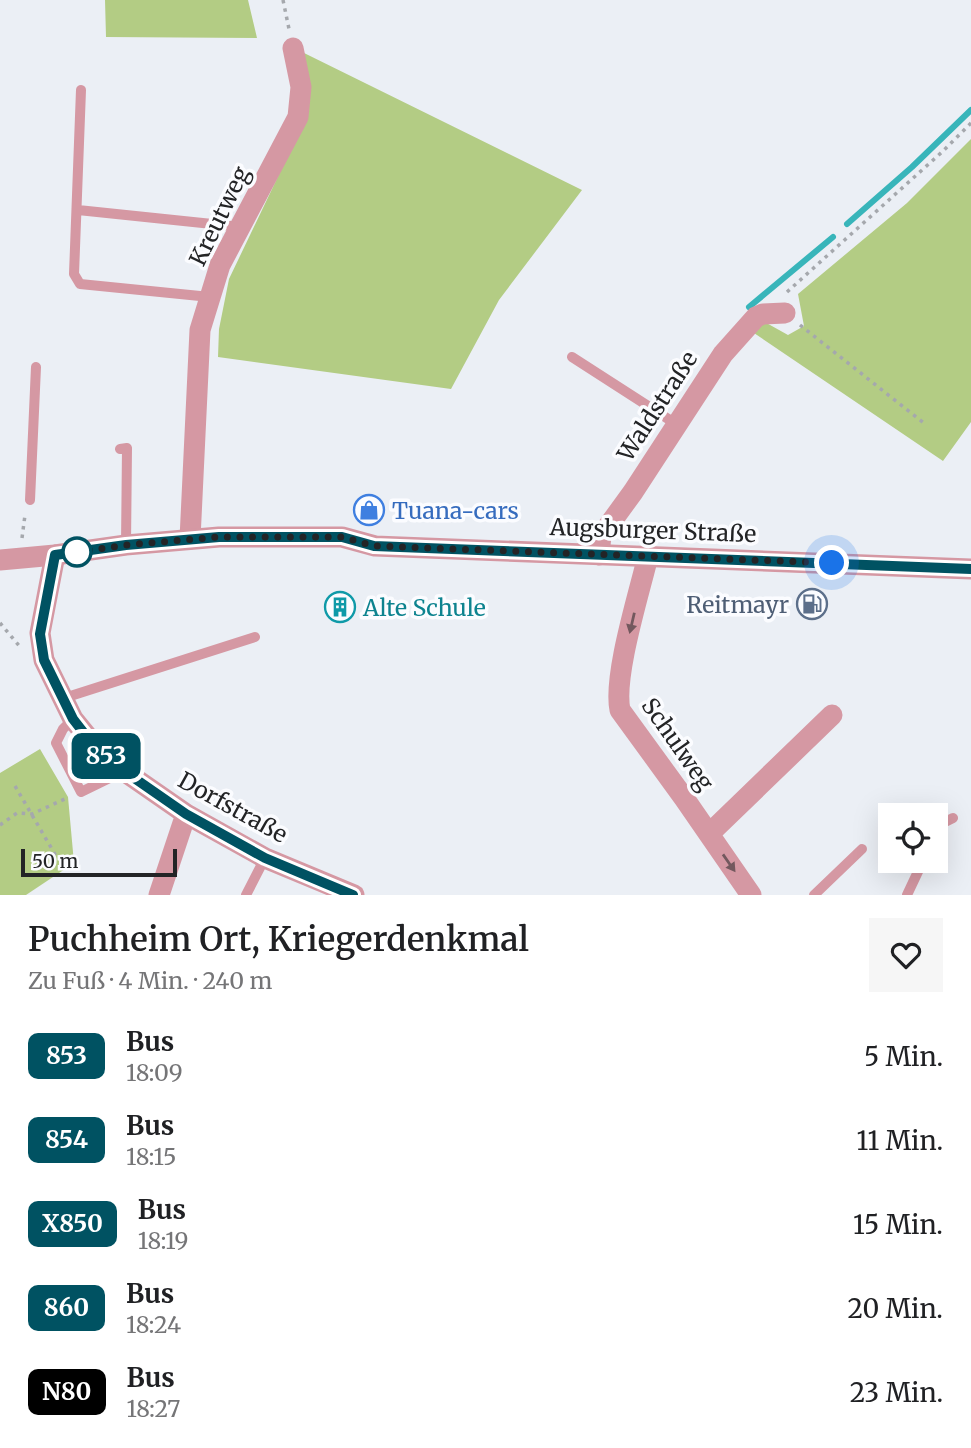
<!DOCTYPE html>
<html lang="de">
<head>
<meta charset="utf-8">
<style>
  body { margin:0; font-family:Merriweather,serif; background:#f6f6f6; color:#202124; height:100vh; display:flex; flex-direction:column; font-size:26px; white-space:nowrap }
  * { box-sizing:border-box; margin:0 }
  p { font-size:23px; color:#757577 }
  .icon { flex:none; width:38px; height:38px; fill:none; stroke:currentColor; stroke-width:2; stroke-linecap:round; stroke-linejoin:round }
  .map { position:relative; height:895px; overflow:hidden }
  .details { display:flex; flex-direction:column; background:#fff; flex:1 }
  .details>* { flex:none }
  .badge { padding:0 14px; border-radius:10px; font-size:24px; line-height:46px }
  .fabs { position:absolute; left:878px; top:803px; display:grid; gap:14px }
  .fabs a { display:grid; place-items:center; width:70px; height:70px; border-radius:0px; background:#fff; box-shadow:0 7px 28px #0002; font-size:35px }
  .scale { position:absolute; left:21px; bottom:18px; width:156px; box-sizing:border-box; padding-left:7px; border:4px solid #232426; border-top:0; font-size:19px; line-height:24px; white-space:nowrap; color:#232426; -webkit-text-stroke:5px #fbfcff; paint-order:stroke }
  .you { position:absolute; width:35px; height:35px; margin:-18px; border:5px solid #fff; border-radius:50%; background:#1a73e8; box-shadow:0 0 0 10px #1a73e833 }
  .map>.badge { position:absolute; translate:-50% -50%; box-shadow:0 0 0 4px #fff }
  .round { display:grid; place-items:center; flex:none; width:74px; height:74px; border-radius:0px; background:#f6f6f6 }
  .summary { display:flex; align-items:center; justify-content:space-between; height:119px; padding:0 28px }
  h1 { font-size:33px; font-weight:600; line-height:52px }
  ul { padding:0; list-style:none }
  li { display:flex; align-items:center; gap:21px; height:84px; padding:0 28px }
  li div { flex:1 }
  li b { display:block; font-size:26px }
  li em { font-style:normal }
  li .badge { min-width:77px; font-weight:700; text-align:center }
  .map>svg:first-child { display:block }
  .green { fill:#b3cc84 }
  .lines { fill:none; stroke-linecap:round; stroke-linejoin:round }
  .stream { stroke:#38b5ba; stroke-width:6 }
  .path { stroke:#a5a8ad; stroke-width:3.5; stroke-dasharray:3.5 5; stroke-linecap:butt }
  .service { stroke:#d598a3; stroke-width:10 }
  .minor { stroke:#d598a3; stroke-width:21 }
  .tertiary { stroke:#d598a3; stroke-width:21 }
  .oneway { fill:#73585e }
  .line-casing { stroke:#fff; stroke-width:16 }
  .line { stroke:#005262; stroke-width:10 }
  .walk { stroke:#232426; stroke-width:7; stroke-dasharray:0 12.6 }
  .stop-dot { fill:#fff; stroke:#005262; stroke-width:3.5 }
  .labels { text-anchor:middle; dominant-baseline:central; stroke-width:7; stroke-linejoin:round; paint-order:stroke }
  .street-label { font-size:23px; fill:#232426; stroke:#fbfcff }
  .shop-label { font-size:23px; fill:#366cbe; stroke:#fbfcff; text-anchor:start }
  .service-label { font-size:23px; fill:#4e5e75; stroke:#fbfcff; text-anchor:end }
  .culture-label { font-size:23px; fill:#0d838f; stroke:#fbfcff; text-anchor:start }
</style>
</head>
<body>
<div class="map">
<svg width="971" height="895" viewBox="0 0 971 895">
  <rect width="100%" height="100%" fill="#ebeff5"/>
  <path class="green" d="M105 0H248L257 38 106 37Z
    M300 51 582 190 499 300 451 389 218 357 219 329 229 279 304 122Z
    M971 139V422L943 461 754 333 756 317 788 335 804 326 798 294 907 203Z
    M40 749 68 797 74 863 26 895H0V773Z"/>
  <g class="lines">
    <path class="stream" d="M847 224 912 167 971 110
      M749 307 833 237"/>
    <path class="path" d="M283 0 289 29
      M787 292 942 152 971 123
      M800 325 925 424
      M22 538 25 515
      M0 623 21 648
      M15 786 56 856
      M0 825 17 813 32 814 67 798"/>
    <path class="service" d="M81 90 74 274 80 284 210 297
      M78 210 241 227
      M572 357 676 424
      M120 449 127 448 126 545
      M30 500 36 367
      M61 699 255 637
      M73 719 63 729 56 743 81 792 124 771
      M936 833 941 824 953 818
      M246 895 265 858
      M814 895 862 849
      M907 895 923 861"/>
    <path class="minor" d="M190 539 200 330 220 265 298 117 301 87 293 48
      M55 555 40 633 44 660 73 719 95 746 124 771 186 814 265 858 354 895
      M599 555 601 536 633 492 723 354 756 317 763 314 785 313
      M648 556C639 594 613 676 620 710L684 798 751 895
      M709 834 832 715
      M159 895 186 814"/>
    <path class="tertiary" d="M0 560 55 555 126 545 219 537H342L375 546 971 569"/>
  </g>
  <defs><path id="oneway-solid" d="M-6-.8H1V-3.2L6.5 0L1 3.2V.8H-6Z" transform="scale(1.75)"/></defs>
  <g class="oneway">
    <use href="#oneway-solid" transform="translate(632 623) rotate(103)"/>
    <use href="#oneway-solid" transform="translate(729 863) rotate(55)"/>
  </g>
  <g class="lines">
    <g class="line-casing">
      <path id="line" d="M353 895 265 858 186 814 124 771 94 746 73 719 44 660 40 634 55 555 126 545 219 537H342L374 546 971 569"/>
    </g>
    <use href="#line" class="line"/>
    <path class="walk" d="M77 552 126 545 219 537H342L374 546 832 563"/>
  </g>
  <defs>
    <g id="shop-ring" transform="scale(1.575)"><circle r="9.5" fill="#fbfcff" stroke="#3f7fe0" stroke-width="1.5"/><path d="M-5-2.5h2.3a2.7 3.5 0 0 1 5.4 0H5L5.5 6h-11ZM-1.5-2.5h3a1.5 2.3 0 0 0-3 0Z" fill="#3f7fe0"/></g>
    <g id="fuel-ring" transform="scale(1.575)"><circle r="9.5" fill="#fbfcff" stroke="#5c6f8a" stroke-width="1.5"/><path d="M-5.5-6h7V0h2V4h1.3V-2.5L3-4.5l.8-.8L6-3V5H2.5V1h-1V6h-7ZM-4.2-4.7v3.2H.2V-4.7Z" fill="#5c6f8a"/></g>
    <g id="building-ring" transform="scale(1.575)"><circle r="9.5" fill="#fbfcff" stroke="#0f9aa8" stroke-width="1.5"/><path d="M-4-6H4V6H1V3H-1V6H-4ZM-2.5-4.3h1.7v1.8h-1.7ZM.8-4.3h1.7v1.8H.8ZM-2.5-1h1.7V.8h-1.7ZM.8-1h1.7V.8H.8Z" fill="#0f9aa8"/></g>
  </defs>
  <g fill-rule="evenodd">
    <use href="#shop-ring" x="369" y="510"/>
    <use href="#fuel-ring" x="812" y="604"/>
    <use href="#building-ring" x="340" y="607"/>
  </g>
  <circle class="stop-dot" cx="77" cy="552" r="14"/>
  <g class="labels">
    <g class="street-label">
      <text transform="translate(219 216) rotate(-64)">Kreutweg</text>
      <text transform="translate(657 406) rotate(-57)">Waldstraße</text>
      <text transform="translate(653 530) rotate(2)">Augsburger Straße</text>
      <text transform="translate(678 744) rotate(55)">Schulweg</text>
      <text transform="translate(233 807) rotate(29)">Dorfstraße</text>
    </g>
    <g class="shop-label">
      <text x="392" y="510">Tuana-cars</text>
    </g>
    <g class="service-label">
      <text x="789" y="604">Reitmayr</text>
    </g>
    <g class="culture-label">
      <text x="363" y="607">Alte Schule</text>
    </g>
  </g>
</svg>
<div class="fabs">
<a><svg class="icon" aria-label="locate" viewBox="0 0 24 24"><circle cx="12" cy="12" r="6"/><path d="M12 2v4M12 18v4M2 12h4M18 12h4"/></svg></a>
</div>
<div class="scale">50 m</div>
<div class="you" style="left:832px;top:563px"></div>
<b class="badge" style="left:106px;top:756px;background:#005262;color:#fff">853</b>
</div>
<section class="details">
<div class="summary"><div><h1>Puchheim Ort, Kriegerdenkmal</h1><p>Zu Fuß · 4 Min. · 240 m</p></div><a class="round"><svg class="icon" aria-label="heart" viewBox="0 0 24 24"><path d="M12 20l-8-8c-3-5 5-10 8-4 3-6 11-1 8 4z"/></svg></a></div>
<ul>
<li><span class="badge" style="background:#005262;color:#fff">853</span><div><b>Bus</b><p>18:09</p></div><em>5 Min.</em></li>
<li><span class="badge" style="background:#005262;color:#fff">854</span><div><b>Bus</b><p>18:15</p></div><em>11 Min.</em></li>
<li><span class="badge" style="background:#005262;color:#fff">X850</span><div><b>Bus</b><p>18:19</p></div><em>15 Min.</em></li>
<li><span class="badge" style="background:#005262;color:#fff">860</span><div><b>Bus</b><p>18:24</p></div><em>20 Min.</em></li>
<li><span class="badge" style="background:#000;color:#fff">N80</span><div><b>Bus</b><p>18:27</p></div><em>23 Min.</em></li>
</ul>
</section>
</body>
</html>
